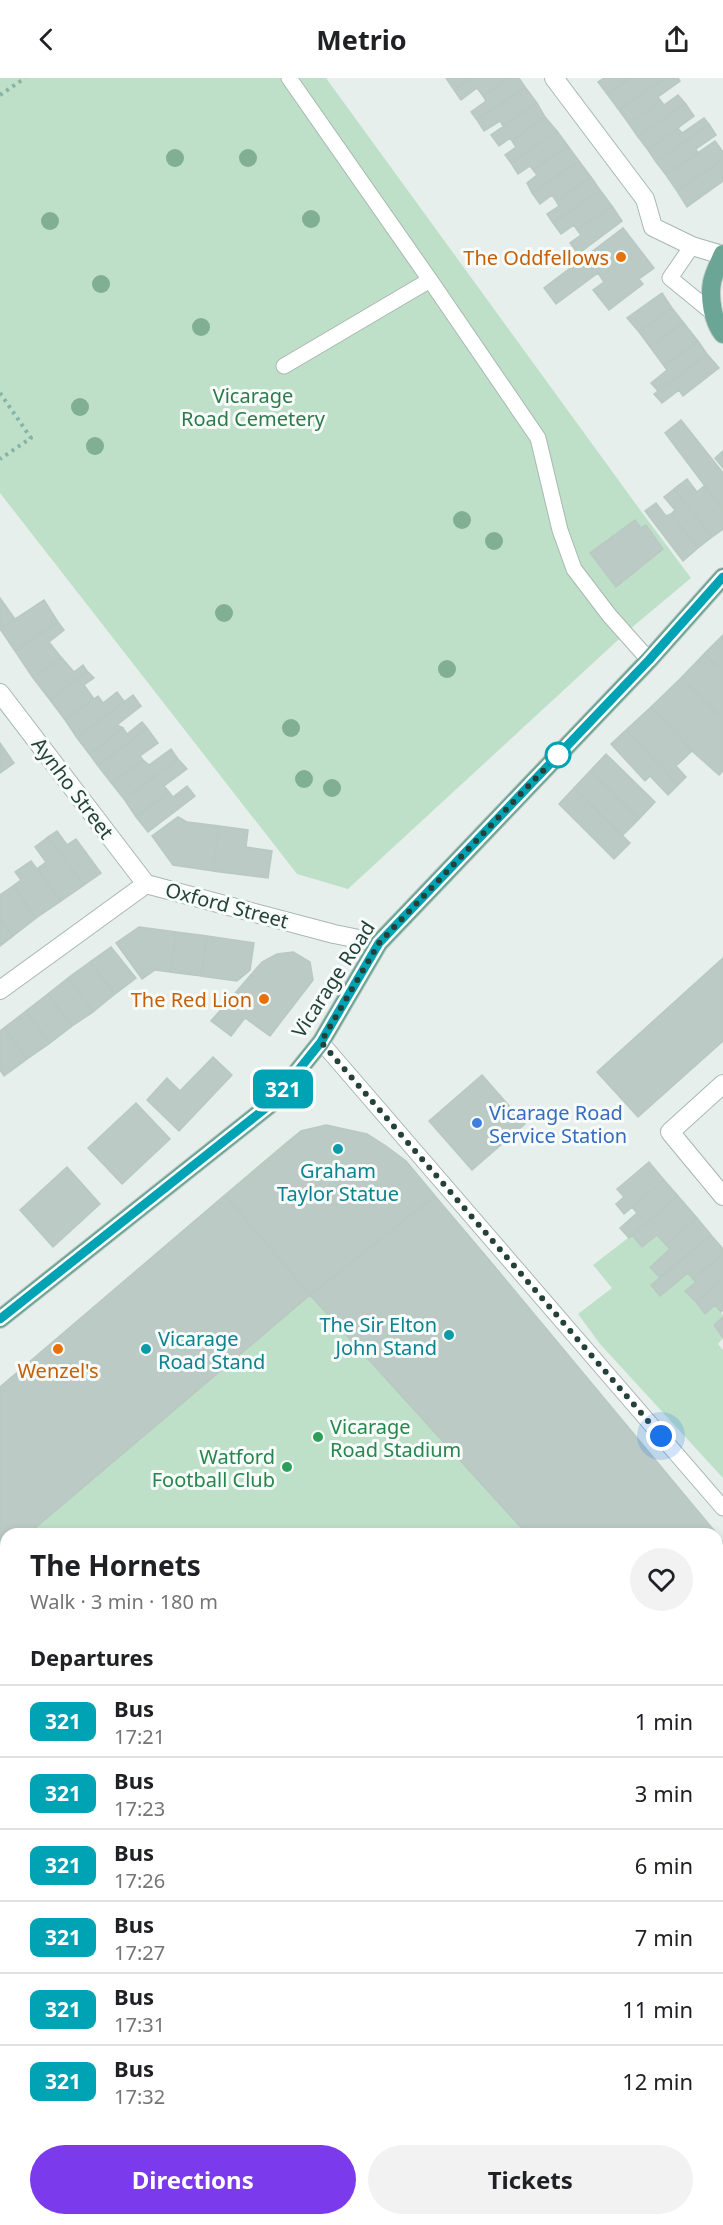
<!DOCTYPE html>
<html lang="en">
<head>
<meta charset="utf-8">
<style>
  body { margin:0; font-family:"Noto Sans",sans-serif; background:#f2f2f2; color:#202124; height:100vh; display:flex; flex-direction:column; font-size:22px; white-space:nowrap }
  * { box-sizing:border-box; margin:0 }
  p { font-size:20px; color:#757577 }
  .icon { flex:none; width:33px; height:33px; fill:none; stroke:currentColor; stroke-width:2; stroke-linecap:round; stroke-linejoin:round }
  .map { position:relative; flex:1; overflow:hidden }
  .panel { position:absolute; left:0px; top:1450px; width:723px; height:698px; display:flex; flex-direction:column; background:#fff; border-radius:18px 18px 0 0; box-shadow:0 3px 9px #0003 }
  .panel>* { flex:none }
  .badge { padding:0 12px; border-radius:9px; font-size:21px; line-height:39px }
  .you { position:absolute; width:30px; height:30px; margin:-15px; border:4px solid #fff; border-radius:50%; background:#1a73e8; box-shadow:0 0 0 9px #1a73e833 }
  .map>.badge { position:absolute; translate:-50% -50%; box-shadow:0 0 0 3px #fff }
  h2 { padding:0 30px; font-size:22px; line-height:54px }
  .round { display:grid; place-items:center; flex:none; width:63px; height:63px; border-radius:32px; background:#f2f2f2 }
  .head { display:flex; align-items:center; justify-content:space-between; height:102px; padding:0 30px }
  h1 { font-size:28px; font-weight:700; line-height:45px }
  .button { display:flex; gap:12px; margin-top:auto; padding:12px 30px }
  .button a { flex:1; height:69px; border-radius:36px; background:#7c3aed; color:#fff; font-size:24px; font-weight:700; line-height:69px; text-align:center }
  .button a+a { background:#f2f2f2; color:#202124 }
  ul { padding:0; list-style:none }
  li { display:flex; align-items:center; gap:18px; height:72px; padding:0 30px; border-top:2px solid #e0e0e0 }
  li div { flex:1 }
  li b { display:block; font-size:22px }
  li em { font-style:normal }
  li .badge { min-width:66px; font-weight:700; text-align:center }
  header { display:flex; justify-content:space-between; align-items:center; height:78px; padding:0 30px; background:#fff; font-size:27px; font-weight:700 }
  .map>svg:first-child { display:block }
  .green { fill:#bfe0c8 }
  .building { fill:#bbcac4; stroke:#b8c9c2; stroke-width:1.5 }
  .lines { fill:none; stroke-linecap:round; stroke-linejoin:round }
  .lane-casing { stroke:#a8b8b2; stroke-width:17 }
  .street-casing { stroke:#a8b8b2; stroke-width:20 }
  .primary-casing { stroke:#c2cac8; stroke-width:20 }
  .path { stroke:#86b3a5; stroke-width:4; stroke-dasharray:3 4.5; stroke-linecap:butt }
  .lane { stroke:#fff; stroke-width:15 }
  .street { stroke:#fff; stroke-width:18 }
  .primary { stroke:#6aa596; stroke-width:18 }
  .tree { fill:#80af93 }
  .line-casing { stroke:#fff; stroke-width:14 }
  .line { stroke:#00a3b4; stroke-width:9 }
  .walk { stroke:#24423a; stroke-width:6; stroke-dasharray:0 10.8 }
  .food-dot { fill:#e8710a; stroke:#f7fbf9; stroke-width:2 }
  .stop-dot { fill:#fff; stroke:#00a3b4; stroke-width:3 }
  .shop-dot { fill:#3f7fe0; stroke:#f7fbf9; stroke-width:2 }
  .culture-dot { fill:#0f9aa8; stroke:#f7fbf9; stroke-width:2 }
  .leisure-dot { fill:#2e9e5b; stroke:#f7fbf9; stroke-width:2 }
  .labels { text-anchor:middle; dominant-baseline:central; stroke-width:6; stroke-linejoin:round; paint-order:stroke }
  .food-label { font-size:20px; fill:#c56008; stroke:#f7fbf9; text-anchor:end }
  .park-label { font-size:20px; fill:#2d7a4b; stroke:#f7fbf9 }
  .street-label { font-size:20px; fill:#24423a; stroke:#f7fbf9 }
  .shop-label { font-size:20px; fill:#366cbe; stroke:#f7fbf9; text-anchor:start }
  .culture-label { font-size:20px; fill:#0d838f; stroke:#f7fbf9 }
  .leisure-label { font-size:20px; fill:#27864d; stroke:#f7fbf9; text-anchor:start }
</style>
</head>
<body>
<header><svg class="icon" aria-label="back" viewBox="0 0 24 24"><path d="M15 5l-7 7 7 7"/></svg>Metrio<svg class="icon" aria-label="share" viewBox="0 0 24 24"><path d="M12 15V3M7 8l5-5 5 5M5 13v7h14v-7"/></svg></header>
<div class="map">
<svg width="723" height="2147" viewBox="0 0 723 2147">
  <rect width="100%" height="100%" fill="#e6efeb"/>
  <path class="green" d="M0 0H326L638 429 691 500 630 551 348 811 297 796 0 415Z
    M326 1047 367 1056 406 1083 717 1456H6V1668L0 1661V1309L286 1064 301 1053Z
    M632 1157 643 1169 657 1157 670 1171 650 1188 660 1200 688 1195 696 1204 686 1213 705 1236 715 1227 723 1237V1239L714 1248 723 1260 718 1266 723 1272V1400L600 1266 578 1236 612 1210 593 1187Z
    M717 1457 723 1464V1888L717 1893Z"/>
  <path class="building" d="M446 0H471L454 12Z
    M471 0H509L483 18 477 10 461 22 454 12Z
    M509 0H519L525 9 477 42 471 34 486 23 483 18Z
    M604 0H630L607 16 598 4Z
    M630 0H665L619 32 607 16Z
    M665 0H678L680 3 658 19 661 23 629 46 619 32Z
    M525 9 537 25 503 48 500 43 484 53 477 42Z
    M678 17 685 25 638 59 629 46 661 23 664 27Z
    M537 25 545 39 512 63 510 60 499 68 491 57Z
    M685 25 694 38 648 72 638 59Z
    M545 39 557 53 511 85 505 77 516 69 512 63Z
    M704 40 709 46 656 84 648 72 678 50 682 55Z
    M709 46 716 57 696 71 698 75 666 97 656 84Z
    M557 53 568 68 533 92 530 88 518 96 511 85Z
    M715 63 723 74V81L677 113 666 97Z
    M568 68 579 83 532 115 527 105 537 97 533 92Z
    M723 81V103L687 129 677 113Z
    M579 83 591 99 556 123 552 117 540 126 532 115Z
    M591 99 600 112 553 145 547 136 559 128 556 123Z
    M600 112 612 128 577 152 574 147 561 156 553 145Z
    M612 128 622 143 578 176 570 165 581 157 577 152Z
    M623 150 654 190 639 201 643 206 609 232 593 212 604 204 598 195 556 226 544 210Z
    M662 215 672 230 639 254 627 240Z
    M672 230 683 244 650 269 639 254Z
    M683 244 698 263 664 288 650 269Z
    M698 263 707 276 658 313 651 305 667 292 664 288Z
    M707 276 719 290 683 318 679 312 662 325 654 316Z
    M681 342 723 395V432L665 355Z
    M723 373V390L715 380Z
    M687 401 697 414 704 408 723 432V451L712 459 674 411Z
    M674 411 712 459 698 470 671 436 675 432 664 419Z
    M656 425 666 438 671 436 698 470 683 483 645 433Z
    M635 442 641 450 646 447 663 471 616 509 590 475Z
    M0 520 15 541 0 551Z
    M44 522 58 544 15 573 0 551Z
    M58 544 64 552 49 564 61 579 33 600 15 573Z
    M723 557V594L704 576Z
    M704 576 723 594V641L681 600Z
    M61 579 74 594 83 587 87 593 50 622 33 600Z
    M87 593 94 600 84 607 94 621 65 642 50 622Z
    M681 600 723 641V693L719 697 692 673 651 629Z
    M117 614 124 623 77 660 65 642 94 621 98 618 103 625Z
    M133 617 141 628 117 647 123 650 90 677 77 660Z
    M651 629 692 673 676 688 686 699 678 707 626 652Z
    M142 644 147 650 98 688 90 677 123 650 127 656Z
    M147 650 158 665 140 678 143 682 112 706 98 688Z
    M626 652 678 707 668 717 650 698 645 703 611 666Z
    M0 665 14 685 0 695Z
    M171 671 178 681 124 721 112 706 143 682 149 687Z
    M606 676 655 724 639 741 590 693Z
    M178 681 187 691 164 708 169 714 136 739 124 721Z
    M590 693 639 741 622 758 574 710Z
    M187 708 195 718 148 754 136 739 169 714 173 719Z
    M574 710 630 765 614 781 559 726Z
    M178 739 187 744 219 748 213 793 173 787 152 758Z
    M219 748 248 752 246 769 272 773 268 800 213 793Z
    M57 753 67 767 76 761 101 795 84 807 48 759Z
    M48 759 84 807 61 823 38 792V790L46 784 35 769Z
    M31 783 61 823 36 840 13 808 21 802 15 794Z
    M13 808 36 840 13 858 0 841V817Z
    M0 841 13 858 0 868Z
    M139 849 176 854 170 894 155 892 142 901 116 865Z
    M176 854 207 858 201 898 170 894Z
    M207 858 254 865 250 892 237 903 201 898Z
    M111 869 136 900 115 916 90 884Z
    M293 874 310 884 313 902 270 958 245 940 231 958 211 943 262 884 277 876Z
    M723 880V963L638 1039 597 994Z
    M90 884 115 916 93 934 68 900Z
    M68 900 93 934 72 948 48 916Z
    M48 916 72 948 50 965 26 933Z
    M26 933 50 965 27 981 4 950Z
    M4 950 27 981 4 998 0 992V953Z
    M213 979 232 997 179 1053 147 1022 167 1000 180 1013Z
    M482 997 525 1046 472 1092 429 1043Z
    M136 1025 170 1061 122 1106 88 1070Z
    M326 1047 367 1056 386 1068 406 1083 435 1118 310 1217 225 1117 301 1053Z
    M649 1084 664 1102 624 1136 616 1126 624 1119 617 1111Z
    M67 1089 100 1126 53 1169 20 1132Z
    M664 1102 678 1118 629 1160 620 1150 637 1135 632 1129Z
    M225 1117 310 1217 28 1456H6V1473L0 1466V1309Z
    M435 1118 490 1183 717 1456H527L310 1217Z
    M678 1118 697 1140 666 1167 657 1157 642 1169 632 1157Z
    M697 1140 711 1157 660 1200 650 1189 670 1171 666 1167Z
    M711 1157 723 1171V1176L693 1201 688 1195 660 1218 651 1207Z
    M723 1176V1201L696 1224 685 1213 696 1204 693 1201Z
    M723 1201V1232L721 1234 715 1227 705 1236 696 1224Z
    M723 1239V1260L714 1247Z
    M717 1457 723 1464V1605L717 1610Z
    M6 1476V1659L0 1652V1481Z
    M717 1668 723 1675V1801L717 1806Z
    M723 1836V1888L717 1893V1841Z
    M4 1932 6 2142H42L37 2147H0V1936Z
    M103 2142H182L186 2147H99Z
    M297 2142H395L398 2147H292Z
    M403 2142H427L421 2147H407Z
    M664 2142H684L689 2147H659Z"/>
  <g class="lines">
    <g class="lane-casing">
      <path id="lane" d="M289 0 430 202
        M692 168 670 200 714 236
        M284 288 430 202 538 360 560 452 574 491 609 537 649 582
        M321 964 723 1430
        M0 1878 6 1874"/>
    </g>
    <g class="street-casing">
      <path id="street" d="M554 0 645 121 653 149 692 168 722 177
        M0 615 146 806
        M0 912 146 806 334 856 379 865
        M723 1006 670 1054 723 1118
        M0 1855 6 1862
        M717 2049 723 2055
        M234 2142 235 2147"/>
    </g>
    <g class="primary-casing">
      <path id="primary" d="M723 176C719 185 714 195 712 204 709 220 713 244 723 256
        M0 1241 272 1025 321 964 379 865 649 582 723 499"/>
    </g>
    <path class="path" d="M0 17 25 0
      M0 315 31 360 0 381
      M519 2142 522 2147
      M471 2147 476 2142"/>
    <use href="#lane" class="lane"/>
    <use href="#street" class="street"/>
    <use href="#primary" class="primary"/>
  </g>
  <g class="tree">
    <circle cx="175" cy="80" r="9"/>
    <circle cx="248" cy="80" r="9"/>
    <circle cx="311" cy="141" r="9"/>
    <circle cx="50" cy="143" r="9"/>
    <circle cx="101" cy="206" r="9"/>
    <circle cx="201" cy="249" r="9"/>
    <circle cx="80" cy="329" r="9"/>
    <circle cx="95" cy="368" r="9"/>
    <circle cx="462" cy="442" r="9"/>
    <circle cx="494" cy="463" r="9"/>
    <circle cx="224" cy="535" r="9"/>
    <circle cx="447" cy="591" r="9"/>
    <circle cx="291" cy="650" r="9"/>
    <circle cx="304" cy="701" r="9"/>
    <circle cx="332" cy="710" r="9"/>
  </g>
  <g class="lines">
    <g class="line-casing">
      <path id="line" d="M0 1241 272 1025 321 964 379 865 649 582 723 499"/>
    </g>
    <use href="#line" class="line"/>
    <path class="walk" d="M558 677 379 865 321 964 661 1358"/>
  </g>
  <g class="food-dot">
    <circle cx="621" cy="179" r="6"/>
    <circle cx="264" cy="921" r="6"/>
    <circle cx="58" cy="1271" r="6"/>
  </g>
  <circle class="stop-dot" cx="558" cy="677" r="12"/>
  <circle class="shop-dot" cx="477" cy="1045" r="6"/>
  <g class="culture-dot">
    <circle cx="338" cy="1071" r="6"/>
    <circle cx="449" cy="1257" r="6"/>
    <circle cx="146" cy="1271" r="6"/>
  </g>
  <g class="leisure-dot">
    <circle cx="318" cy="1359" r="6"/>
    <circle cx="287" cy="1389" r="6"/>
  </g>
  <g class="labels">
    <g class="food-label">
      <text x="609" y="179">The Oddfellows</text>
      <text x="252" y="921">The Red Lion</text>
      <text x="58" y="1292" text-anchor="middle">Wenzel's</text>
    </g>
    <g class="park-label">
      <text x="253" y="317">Vicarage<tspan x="253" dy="23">Road Cemetery</tspan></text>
    </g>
    <g class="street-label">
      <text transform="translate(73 710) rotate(53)">Aynho Street</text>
      <text transform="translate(227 827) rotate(15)">Oxford Street</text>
      <text transform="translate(333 901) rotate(-57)">Vicarage Road</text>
    </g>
    <g class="shop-label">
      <text x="489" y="1034">Vicarage Road<tspan x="489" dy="23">Service Station</tspan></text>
    </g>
    <g class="culture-label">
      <text x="338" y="1092">Graham<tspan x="338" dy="23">Taylor Statue</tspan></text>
      <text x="437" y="1246" text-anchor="end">The Sir Elton<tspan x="437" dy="23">John Stand</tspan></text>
      <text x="158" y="1260" text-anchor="start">Vicarage<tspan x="158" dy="23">Road Stand</tspan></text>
    </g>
    <g class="leisure-label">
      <text x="330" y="1348">Vicarage<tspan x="330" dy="23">Road Stadium</tspan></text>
      <text x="275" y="1378" text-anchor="end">Watford<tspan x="275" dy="23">Football Club</tspan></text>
    </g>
  </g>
</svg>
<div class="you" style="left:661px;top:1358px"></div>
<b class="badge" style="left:283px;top:1011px;background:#00a3b4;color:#fff">321</b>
<section class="panel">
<div class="head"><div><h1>The Hornets</h1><p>Walk · 3 min · 180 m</p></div><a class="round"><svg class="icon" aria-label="heart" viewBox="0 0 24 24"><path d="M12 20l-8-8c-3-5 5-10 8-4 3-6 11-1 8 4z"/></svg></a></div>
<h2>Departures</h2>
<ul>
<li><span class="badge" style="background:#00a3b4;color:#fff">321</span><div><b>Bus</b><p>17:21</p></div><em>1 min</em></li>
<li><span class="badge" style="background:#00a3b4;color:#fff">321</span><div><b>Bus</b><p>17:23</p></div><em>3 min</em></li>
<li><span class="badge" style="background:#00a3b4;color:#fff">321</span><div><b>Bus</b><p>17:26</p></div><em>6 min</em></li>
<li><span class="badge" style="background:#00a3b4;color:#fff">321</span><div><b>Bus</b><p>17:27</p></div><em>7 min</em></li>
<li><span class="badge" style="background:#00a3b4;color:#fff">321</span><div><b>Bus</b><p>17:31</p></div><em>11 min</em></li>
<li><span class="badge" style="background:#00a3b4;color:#fff">321</span><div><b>Bus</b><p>17:32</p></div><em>12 min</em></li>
</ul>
<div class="button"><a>Directions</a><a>Tickets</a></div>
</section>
</div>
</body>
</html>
